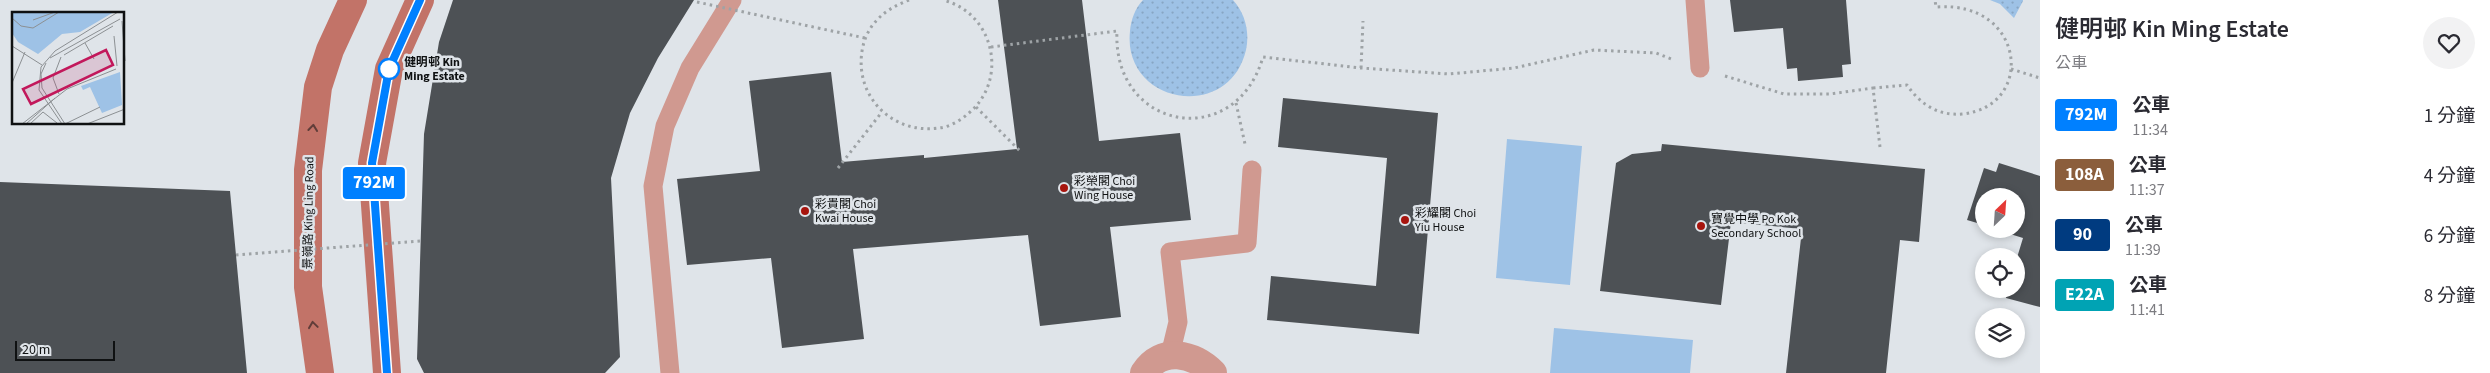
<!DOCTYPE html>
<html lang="zh-TW">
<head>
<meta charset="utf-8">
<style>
  body { margin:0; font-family:"Source Sans 3","Noto Sans TC",sans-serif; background:#f2f2f3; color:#2b2b33; height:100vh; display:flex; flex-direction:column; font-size:19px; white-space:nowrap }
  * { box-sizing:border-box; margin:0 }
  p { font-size:16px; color:#7c7c81 }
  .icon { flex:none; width:28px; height:28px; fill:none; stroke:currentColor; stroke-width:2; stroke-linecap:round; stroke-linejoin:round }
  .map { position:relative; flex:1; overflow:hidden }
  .drawer { display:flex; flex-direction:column; background:#fff; width:450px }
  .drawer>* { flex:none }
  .badge { padding:0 10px; border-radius:4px; font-size:18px; line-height:32px }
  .needle { width:32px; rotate:25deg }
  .buttons { position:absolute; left:1975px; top:188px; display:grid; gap:10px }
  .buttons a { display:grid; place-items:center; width:50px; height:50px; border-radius:50%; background:#fff; box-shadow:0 2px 8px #0003; font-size:25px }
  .scale { position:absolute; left:15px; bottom:12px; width:100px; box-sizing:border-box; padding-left:5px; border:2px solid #0f1112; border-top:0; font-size:14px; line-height:18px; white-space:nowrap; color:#0f1112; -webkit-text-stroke:4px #dfe4e9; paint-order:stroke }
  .map>.badge { position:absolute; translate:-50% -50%; box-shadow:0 0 0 2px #fff }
  .round { display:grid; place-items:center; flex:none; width:52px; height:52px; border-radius:26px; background:#f2f2f3 }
  .headline { display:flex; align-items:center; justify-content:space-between; height:85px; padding:0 15px }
  h1 { font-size:24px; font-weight:600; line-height:38px }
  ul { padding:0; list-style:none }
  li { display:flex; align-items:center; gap:15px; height:60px; padding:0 15px }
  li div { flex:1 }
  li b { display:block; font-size:19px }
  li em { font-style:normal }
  li .badge { min-width:55px; font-weight:700; text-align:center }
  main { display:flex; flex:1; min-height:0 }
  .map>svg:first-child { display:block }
  .green { fill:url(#green-dots) }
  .pitch { fill:#9ec2e6 }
  .building { fill:#4d5155 }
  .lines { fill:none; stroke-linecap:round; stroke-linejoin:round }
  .path { stroke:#9ea3a6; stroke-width:3; stroke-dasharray:2.5 4; stroke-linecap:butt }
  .lane { stroke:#d09990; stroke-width:19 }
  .street { stroke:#d09990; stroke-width:28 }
  .secondary { stroke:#c27368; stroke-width:28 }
  .path-bridge { stroke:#9ea3a6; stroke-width:3; stroke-dasharray:2.5 4; stroke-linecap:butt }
  .oneway { stroke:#603d39 }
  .line-casing { stroke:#fff; stroke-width:11 }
  .line { stroke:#0080ff; stroke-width:8 }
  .stop-dot { fill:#fff; stroke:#0080ff; stroke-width:2.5 }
  .poi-dot { fill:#a7140d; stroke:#dfe4e9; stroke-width:2 }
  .labels { text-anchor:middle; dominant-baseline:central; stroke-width:5; stroke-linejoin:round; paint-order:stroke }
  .stop-label { font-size:12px; font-weight:bold; fill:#0f1112; stroke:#dfe4e9; text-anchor:start }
  .poi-label { font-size:12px; fill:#0f1112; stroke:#dfe4e9; text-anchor:start }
  .street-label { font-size:12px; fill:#0f1112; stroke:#dfe4e9 }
  .inset-road { fill:none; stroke:#8c9093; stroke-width:1 }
  .view { fill:#c2185b; fill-opacity:0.15; stroke:#c2185b; stroke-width:2.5 }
  .inset-edge { fill:none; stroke:#0f1112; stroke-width:2.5 }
</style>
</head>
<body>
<main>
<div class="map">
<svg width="2040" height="373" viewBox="0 0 2040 373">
  <defs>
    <pattern id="green-dots" width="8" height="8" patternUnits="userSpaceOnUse" patternTransform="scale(1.25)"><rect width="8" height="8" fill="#9ec2e6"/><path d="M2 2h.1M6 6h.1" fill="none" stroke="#87a6c4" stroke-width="1.8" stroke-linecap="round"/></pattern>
  </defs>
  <rect width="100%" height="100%" fill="#dfe4e9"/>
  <path class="green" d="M1143 0H1233C1245 13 1250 32 1246 50 1229 123 1122 104 1130 31 1131 20 1135 8 1143 0Z
    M1990 0H2023V1L2014 18 2000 4Z"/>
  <path class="pitch" d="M1507 139 1582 146 1570 285 1496 278Z
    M1554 328 1693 340 1690 373H1550Z"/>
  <path class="building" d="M453 0H694L658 58 630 113 611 178 620 357 605 373H424L417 359 424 134 439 42Z
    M998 0H1082L1099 141 1180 133 1191 220 1110 227 1121 317 1040 326 1028 235 853 249 864 339 782 348 771 258 687 265 677 179 760 171 749 81 831 72 842 162 924 155V158L1017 149Z
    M1730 0H1846L1851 64 1842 65 1843 77 1798 81 1797 68 1787 69 1783 28 1734 32Z
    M1283 98 1438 113 1419 334 1267 320 1271 276 1376 286 1387 158 1278 147Z
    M1662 144 1925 169 1919 242 1900 240 1886 373H1786L1802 229 1731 222 1721 305 1600 291 1616 163 1632 154 1661 151Z
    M1999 163 2040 176V307L2006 298 2008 289H2016V261L2023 238 1994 229H2016V196H1984V225L1967 220 1984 168 1996 172Z
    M0 182 230 191 247 373H0Z"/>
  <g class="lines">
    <path class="path" d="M909 0C897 5 886 10 877 20 870 27 865 37 863 46 852 94 891 135 939 128 950 127 961 120 969 113 1009 79 994 13 943 0
      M818 28 865 38
      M991 47 1117 31C1112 130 1235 153 1263 57L1361 68 1449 74 1514 68 1594 50 1656 53 1674 60
      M1361 68 1363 21
      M2011 69 2040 78
      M1725 76 1784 94H1830L1873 88 1880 147
      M1873 88 1907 85C1920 104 1938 116 1962 114 2036 107 2026 0 1936 7L1935 0
      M1236 103 1245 144
      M976 107 1021 152
      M838 168 882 112"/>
    <path class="lane" d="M1695 0 1700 68
      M1170 355 1178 322 1170 252 1247 243 1252 170
      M670 373 653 186 665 126 690 68 732 0"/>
    <path class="street" d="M1144 373C1161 346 1194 353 1213 373"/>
    <path class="secondary" d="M320 373 308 287V170L318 87 330 50 353 0
      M387 373 372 163 389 69 420 0"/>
    <path class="path-bridge" d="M697 2 818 28
      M236 255 420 241"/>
  </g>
  <defs><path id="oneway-chevron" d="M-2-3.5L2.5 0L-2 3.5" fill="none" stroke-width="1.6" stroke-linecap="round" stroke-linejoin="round" transform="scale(1.25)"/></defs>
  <g class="oneway">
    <use href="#oneway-chevron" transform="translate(313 128) rotate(-84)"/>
    <use href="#oneway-chevron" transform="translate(313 325) rotate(-98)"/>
  </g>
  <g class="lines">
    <g class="line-casing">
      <path id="line" d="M387 373 372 163 389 69 420 0"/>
    </g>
    <use href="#line" class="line"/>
  </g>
  <circle class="stop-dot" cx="389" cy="69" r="10"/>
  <g class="poi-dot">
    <circle cx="1064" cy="188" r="5"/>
    <circle cx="805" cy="211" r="5"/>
    <circle cx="1405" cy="220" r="5"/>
    <circle cx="1701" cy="226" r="5"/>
  </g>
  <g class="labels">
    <g class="stop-label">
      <text x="404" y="62">健明邨 Kin<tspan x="404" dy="14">Ming Estate</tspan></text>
    </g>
    <g class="poi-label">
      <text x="1074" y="181">彩榮閣 Choi<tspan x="1074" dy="14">Wing House</tspan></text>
      <text x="815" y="204">彩貴閣 Choi<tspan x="815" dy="14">Kwai House</tspan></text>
      <text x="1415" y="213">彩耀閣 Choi<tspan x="1415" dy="14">Yiu House</tspan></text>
      <text x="1711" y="219">寶覺中學 Po Kok<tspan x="1711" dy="14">Secondary School</tspan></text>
    </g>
    <g class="street-label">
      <text transform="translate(309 213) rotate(-89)">景嶺路 King Ling Road</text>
    </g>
  </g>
  <g transform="translate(12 12)">
    <rect width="112" height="112" fill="#dfe4e9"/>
    <path d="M108 60 110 93 90 101 78 75 71 78 69 74Z" fill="#9ec2e6"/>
    <path d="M0 0H102L68 20 50 22 26 42 6 30 0 21Z" fill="#9ec2e6"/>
    <path class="inset-road" d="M0 6 9 14 21 16 47 0M21 8 43 0M110 9 113 49M102 24 105 54M73 31 82 47M0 34 30 53M52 43 101 14M38 46 108 7M34 51 29 62 30 76 53 112M0 71 13 40M47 82 41 66 49 45M10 112 55 77 104 57M14 112 43 86M18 112 31 100 45 111M50 112 27 78 29 55 43 39 106 0M53 112 88 95M75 112 113 97"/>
    <path class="view" d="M94 38 101 53 19 92 11 77Z"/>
    <rect width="112" height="112" class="inset-edge"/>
  </g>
</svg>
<div class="buttons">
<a><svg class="needle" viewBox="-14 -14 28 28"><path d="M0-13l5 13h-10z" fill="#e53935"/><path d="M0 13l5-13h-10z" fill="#7c7c81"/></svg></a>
<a><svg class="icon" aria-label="locate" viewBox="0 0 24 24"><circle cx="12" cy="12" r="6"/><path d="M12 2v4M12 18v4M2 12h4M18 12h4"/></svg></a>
<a><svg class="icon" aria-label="layers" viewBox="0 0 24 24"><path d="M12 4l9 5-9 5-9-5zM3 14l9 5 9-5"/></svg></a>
</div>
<div class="scale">20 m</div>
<b class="badge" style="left:374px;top:183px;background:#0080ff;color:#fff">792M</b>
</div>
<section class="drawer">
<div class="headline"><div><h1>健明邨 Kin Ming Estate</h1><p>公車</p></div><a class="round"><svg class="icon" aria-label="heart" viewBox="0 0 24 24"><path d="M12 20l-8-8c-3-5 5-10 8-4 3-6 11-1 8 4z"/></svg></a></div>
<ul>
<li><span class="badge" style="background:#0080ff;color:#fff">792M</span><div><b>公車</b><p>11:34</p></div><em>1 分鐘</em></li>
<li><span class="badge" style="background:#8b5e3c;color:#fff">108A</span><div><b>公車</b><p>11:37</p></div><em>4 分鐘</em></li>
<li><span class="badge" style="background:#003b80;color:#fff">90</span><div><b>公車</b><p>11:39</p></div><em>6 分鐘</em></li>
<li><span class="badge" style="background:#00a3b4;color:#fff">E22A</span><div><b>公車</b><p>11:41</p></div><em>8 分鐘</em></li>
</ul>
</section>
</main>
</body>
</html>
